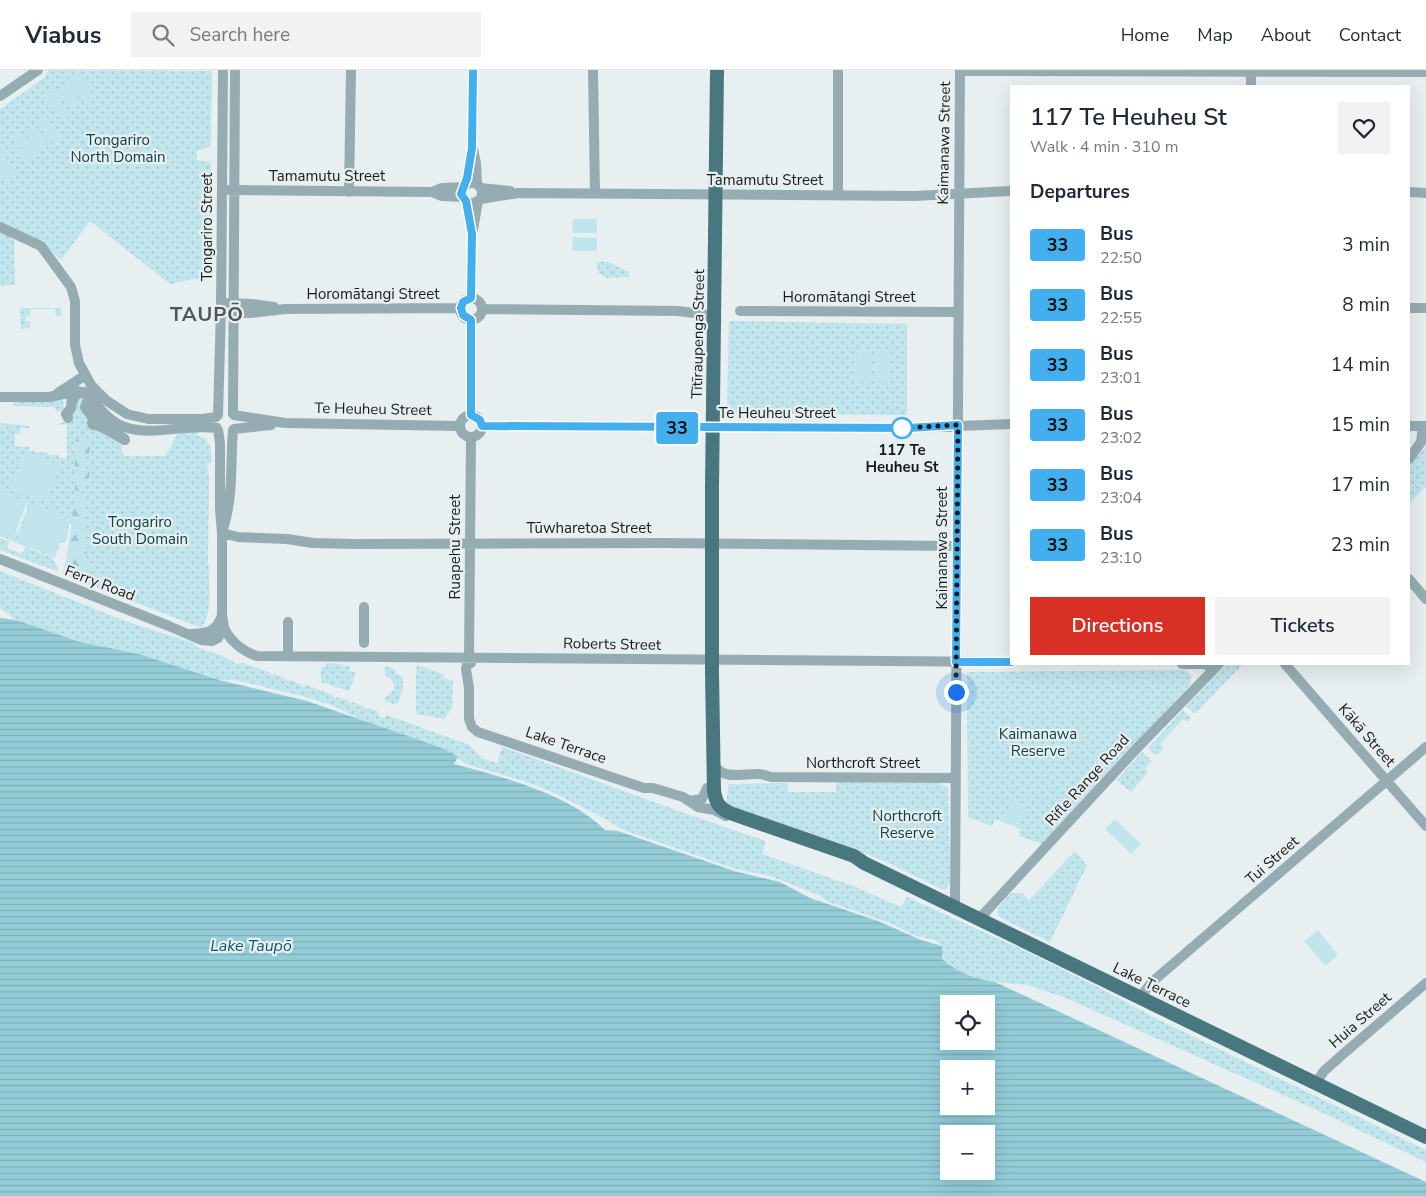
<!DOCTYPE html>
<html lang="en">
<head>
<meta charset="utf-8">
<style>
  body { margin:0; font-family:"Nunito Sans",sans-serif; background:#f2f2f3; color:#1f2937; height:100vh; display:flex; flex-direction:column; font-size:19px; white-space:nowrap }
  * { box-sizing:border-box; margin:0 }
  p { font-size:16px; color:#747a83 }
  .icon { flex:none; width:28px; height:28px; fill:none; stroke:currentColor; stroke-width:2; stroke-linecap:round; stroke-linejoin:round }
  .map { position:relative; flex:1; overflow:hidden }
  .details { position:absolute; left:1010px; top:15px; width:400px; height:580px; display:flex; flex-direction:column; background:#fff; border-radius:0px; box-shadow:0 5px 20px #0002 }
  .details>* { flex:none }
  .badge { padding:0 10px; border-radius:4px; font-size:18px; line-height:32px }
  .tools { position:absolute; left:940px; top:925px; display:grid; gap:10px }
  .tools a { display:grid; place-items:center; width:55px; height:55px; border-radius:0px; background:#fff; box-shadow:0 5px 20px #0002; font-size:25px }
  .you { position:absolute; width:25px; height:25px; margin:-12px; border:4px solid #fff; border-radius:50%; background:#1a73e8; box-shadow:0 0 0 8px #1a73e833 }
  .map>.badge { position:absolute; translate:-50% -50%; box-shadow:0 0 0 2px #fff }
  h2 { padding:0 20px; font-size:19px; line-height:45px }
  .round { display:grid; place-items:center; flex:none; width:52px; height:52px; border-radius:0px; background:#f2f2f3 }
  .head { display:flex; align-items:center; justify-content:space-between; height:85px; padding:0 20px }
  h1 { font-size:24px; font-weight:600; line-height:38px }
  .cta { display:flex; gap:10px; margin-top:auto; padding:10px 20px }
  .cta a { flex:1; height:58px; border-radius:0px; background:#d93025; color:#fff; font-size:20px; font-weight:600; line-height:58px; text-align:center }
  .cta a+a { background:#f2f2f3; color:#1f2937 }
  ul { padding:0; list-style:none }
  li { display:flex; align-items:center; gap:15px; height:60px; padding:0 20px }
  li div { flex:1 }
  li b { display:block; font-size:19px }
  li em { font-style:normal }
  li .badge { min-width:55px; font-weight:700; text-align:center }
  header { display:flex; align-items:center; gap:30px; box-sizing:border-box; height:70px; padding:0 25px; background:#fff; border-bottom:1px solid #e0e1e3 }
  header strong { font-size:24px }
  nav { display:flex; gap:28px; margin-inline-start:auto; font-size:18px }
  .search { width:350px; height:45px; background:#f2f2f3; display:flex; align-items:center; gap:12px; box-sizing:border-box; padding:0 18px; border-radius:0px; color:#747a83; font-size:19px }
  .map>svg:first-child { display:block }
  .green { fill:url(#green-dots); fill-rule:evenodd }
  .forest { fill:url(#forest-firs) }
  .pitch { fill:#c0e5ec }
  .water { fill:url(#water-rules); fill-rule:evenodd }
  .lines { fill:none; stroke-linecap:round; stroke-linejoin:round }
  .minor { stroke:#95adb2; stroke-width:10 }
  .major { stroke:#49777f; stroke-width:14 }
  .line-casing { stroke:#fff; stroke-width:11 }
  .line { stroke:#44afee; stroke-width:8 }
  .walk { stroke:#171a1a; stroke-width:5; stroke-dasharray:0 9 }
  .stop-dot { fill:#fff; stroke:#44afee; stroke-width:2.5 }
  .labels { text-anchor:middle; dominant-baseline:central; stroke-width:4.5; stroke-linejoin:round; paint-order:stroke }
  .park-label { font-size:15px; fill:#0c414a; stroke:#e8eff1 }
  .street-label { font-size:15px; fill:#171a1a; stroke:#e8eff1 }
  .stop-label { font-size:15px; font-weight:bold; fill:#171a1a; stroke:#e8eff1 }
  .water-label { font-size:16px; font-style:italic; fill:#075b66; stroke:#e8eff1 }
  .district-label { font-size:20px; font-weight:bold; letter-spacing:1px; fill:#4f5556; stroke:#e8eff1 }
</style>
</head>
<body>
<header>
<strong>Viabus</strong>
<div class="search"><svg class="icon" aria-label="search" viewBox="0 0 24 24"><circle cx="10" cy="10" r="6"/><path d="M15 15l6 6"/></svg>Search here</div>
<nav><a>Home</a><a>Map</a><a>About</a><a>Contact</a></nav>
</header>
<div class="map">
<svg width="1426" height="1126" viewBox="0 0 1426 1126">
  <defs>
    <pattern id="green-dots" width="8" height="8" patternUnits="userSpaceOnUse" patternTransform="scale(1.25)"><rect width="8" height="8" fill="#c0e5ec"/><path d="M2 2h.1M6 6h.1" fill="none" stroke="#a4c4ca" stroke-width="1.8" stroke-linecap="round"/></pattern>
    <pattern id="forest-firs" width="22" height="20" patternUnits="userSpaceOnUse" patternTransform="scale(1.25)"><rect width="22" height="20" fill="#c0e5ec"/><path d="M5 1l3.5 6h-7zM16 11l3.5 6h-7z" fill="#a4c4ca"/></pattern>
    <pattern id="water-rules" width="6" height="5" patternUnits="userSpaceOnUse" patternTransform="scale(1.25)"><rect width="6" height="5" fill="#94cdd8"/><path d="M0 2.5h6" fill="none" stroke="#7fafb9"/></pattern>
  </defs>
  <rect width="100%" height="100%" fill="#e8eff1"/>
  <path class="green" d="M49 0 212 1 211 76 197 81V90L211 92V150L208 152V155L211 156V187H207V192L211 193 208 199 210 200 209 206 170 214 90 151 61 190 43 172 0 153V39L45 7Z
    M0 161 8 165 14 171 15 215 0 216Z
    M597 192H608L629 202V207L607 208 598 203Z
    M20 238H61V246H56L55 239H31L30 245 26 246V251L31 252 30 258H28L26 256V259H21Z
    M729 251 907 254V345L727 343Z
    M76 323 97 338 125 368 121 380 124 386H165C181 364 168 363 200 359L197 365 207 369V373L210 374 212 392 206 396 209 401V409L208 492 207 495H209C208 511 213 545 202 557L196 556 63 504 67 488 72 454H69L66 472 60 473 55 488 0 466V464L13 469 16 462H18L28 436 26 435 27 432 0 421V353L29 356V358H20V364H15V376L29 377V381L48 383 49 385H59V388H67V355L63 354 54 356 68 350ZM69 448 54 485 19 472Z
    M63 329 64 340 58 342 53 337 13 336 14 332Z
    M1426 376V416L1409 434V396Z
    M0 468 9 471 7 478 22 484 25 477 53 488 59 502 0 480Z
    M0 501 125 551 193 573 198 578 221 585 237 594 243 593 271 603 272 606 274 604 286 609 288 611 290 610 302 615 304 617 306 615 333 625 335 628 337 627 349 631 351 634 353 632 365 637 367 640 368 638 378 641 379 647 384 648 387 645 428 660 430 662 431 661 469 675 482 688 497 693 502 677C590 708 678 742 766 771L762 784 853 816 901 837 907 827 1023 880 1092 914 1153 947 1426 1080V1092L1308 1036 1066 928 1028 915 977 910 954 899 942 889V876L935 870 916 866 890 853 829 832 819 825 770 806 736 799 621 759 606 749 550 721 527 712 466 694 445 679 361 650 334 636 306 627 248 613 234 610H219L139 584 80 572 16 550 0 538Z
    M326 593 339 594 350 597V601L356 603 349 621 321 612V597H325Z
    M1227 594H1241L1242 595 1195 644 1186 636Z
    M418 595 443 604 444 608 453 611 452 638 444 649 416 644V599Z
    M385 596 395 600 397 604 403 607V619L397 635 385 631V627C393 624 396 617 392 610L385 605Z
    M1185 600 1192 606 1190 615 1042 774 1019 766 1021 759 995 749 992 756 968 747 967 602Z
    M1183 640 1191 648 1188 652 1183 649 1160 674 1164 678 1156 686 1148 678Z
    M1142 682 1152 691 1145 698 1148 702 1131 722 1117 710Z
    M836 712 940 713 948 718 950 813 945 820 939 818 887 792 838 773 729 736 726 732 729 714 787 713 788 722H836Z
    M1075 781 1087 795 1050 872 1001 848 998 845V838L1011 823H1022L1029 830Z"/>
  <path class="forest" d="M78 368H87C95 384 84 384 86 395 86 397 88 400 89 402 90 408 86 416 84 422L75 420V371Z
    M75 426 83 427C84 436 84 444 85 452 85 454 84 458 84 460 85 465 86 467 84 472L88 479H86C88 484 86 489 87 494H90L87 503H82L81 506 76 509 63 504 68 481Z"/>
  <path class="pitch" d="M79 4 93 24 84 31 70 10Z
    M66 12 81 33 71 40 57 19Z
    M54 21 68 42 59 48 44 28Z
    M46 46 61 67 51 73 37 53Z
    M34 55 48 75 38 82 24 61Z
    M21 63 36 84 26 91 12 70Z
    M2 81 19 105 8 113 0 101V82Z
    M573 149H597V163H572Z
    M573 167 597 168V181H572Z
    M857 280 872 281 871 313 856 312Z
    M876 281H892L890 313 875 312Z
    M24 382 61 396 47 433 10 418Z
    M0 421 27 432 13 469 0 464Z
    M31 433 69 448 54 485 16 471Z
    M1013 730 1027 735 1019 757 1005 753Z
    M1115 749 1141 774 1131 784 1105 759Z
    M1318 860 1338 885 1325 896 1304 871Z"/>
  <path class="water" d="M0 548 16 550 80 572 139 584 219 610 307 631 445 679 458 687 454 694C503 707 569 724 605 760L618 761 734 801 780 812 810 828 878 851 921 870 942 876V889C958 903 974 909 995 912L1426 1112V1126H0ZM949 934H986V971H949ZM949 999H986V1036H949ZM949 1064H986V1101H949Z"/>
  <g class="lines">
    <path class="minor" d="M593 0 595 124
      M960 1 1426 2
      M1251 16V0
      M0 26 38 0
      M473 79 476 93 477 114
      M462 123a10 10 0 1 1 20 0a10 10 0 1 1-20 0Z
      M466 114 472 78 473 0
      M481 118 510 121
      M229 120 432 122 442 126 462 127
      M349 122 351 0
      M432 122 442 118 463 117
      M1409 122 1426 123
      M838 125V0
      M481 129 518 123 914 126 1011 121
      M466 131 472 164 471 228
      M0 157 41 176 71 217 75 231V275L79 293 91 315 107 331 127 344 148 349H202L216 347
      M473 160 478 131
      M460 239a11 11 0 1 1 22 0a11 11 0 1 1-22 0Z
      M226 233 251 234 274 237
      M1409 238H1426
      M482 239 677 241 703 244 714 249
      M740 241 959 242
      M227 243H251L285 239 461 238
      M77 322H84L90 327 87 337C97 351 108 361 124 368L125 370C115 366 102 354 93 355L92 353 95 351 85 337 89 327 84 323C69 322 75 336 67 344L68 348 66 344 71 338 72 327Z
      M58 323 84 306
      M89 323C124 383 163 352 217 358
      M0 327H49L78 321
      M233 344 235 0
      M218 345 221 239 223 0
      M234 345 285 353 460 356
      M471 345V250
      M460 356a11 11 0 1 1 22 0a11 11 0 1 1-22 0Z
      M482 356 908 358 1011 354
      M1409 356H1426
      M234 359 271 355
      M218 360 220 373V440L222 463V545C223 549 223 553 224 557 229 571 244 582 257 586L1011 592
      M1409 389 1421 372 1423 356
      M223 459C234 425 230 395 233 360
      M222 463 238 467 287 469 313 473 354 474 664 473 957 476
      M0 489 169 556 201 570 212 571 218 568 224 557
      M1409 509 1426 529
      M288 552V585
      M190 564C207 563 216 563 222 545
      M364 573V537
      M469 588 466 599 469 618V649L472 657 478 662 632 714 644 718H653L683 727 698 737 714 740 726 746
      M471 593 469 588 471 367
      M1182 594H1204L1213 599
      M1285 594 1426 756
      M714 695C724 711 744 703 759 704 763 704 767 706 771 707L955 708
      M689 731 702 729 707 718
      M955 836 960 0
      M979 849 1139 676 1219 594
      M1140 927 1152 912 1426 677
      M1316 1013 1324 1001 1342 985 1426 913"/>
    <path class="major" d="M717 0 712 417V603L714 721C716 733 719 738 730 743L854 786 864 793 1426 1067"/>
  </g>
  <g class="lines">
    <g class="line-casing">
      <path id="line" d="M473 0 472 78 467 108 461 124 466 131 472 164 471 228 463 232 461 238 463 245 471 250V345L480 350 482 356 908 358 958 355 956 592H1011"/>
    </g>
    <use href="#line" class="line"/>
    <path class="walk" d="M902 358 958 355 956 622"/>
  </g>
  <circle class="stop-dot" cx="902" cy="358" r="10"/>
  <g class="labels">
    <g class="park-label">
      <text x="118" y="70">Tongariro<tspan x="118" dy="17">North Domain</tspan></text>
      <text x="140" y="452">Tongariro<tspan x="140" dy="17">South Domain</tspan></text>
      <text x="1038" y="664">Kaimanawa<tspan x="1038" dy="17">Reserve</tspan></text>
      <text x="907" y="746">Northcroft<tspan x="907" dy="17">Reserve</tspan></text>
    </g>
    <g class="street-label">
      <text transform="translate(944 73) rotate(-89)">Kaimanawa Street</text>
      <text x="327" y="106">Tamamutu Street</text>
      <text x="765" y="110">Tamamutu Street</text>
      <text transform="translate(207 157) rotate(-90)">Tongariro Street</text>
      <text x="373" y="224">Horomātangi Street</text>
      <text x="849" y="227">Horomātangi Street</text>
      <text transform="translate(698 264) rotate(-89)">Tītīraupenga Street</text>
      <text transform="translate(373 339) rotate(1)">Te Heuheu Street</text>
      <text x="777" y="343">Te Heuheu Street</text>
      <text x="589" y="458">Tūwharetoa Street</text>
      <text transform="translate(455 477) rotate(-90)">Ruapehu Street</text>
      <text transform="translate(942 478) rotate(-90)">Kaimanawa Street</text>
      <text transform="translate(100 513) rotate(21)">Ferry Road</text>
      <text transform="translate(612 574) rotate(1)">Roberts Street</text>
      <text transform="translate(1367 665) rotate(49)">Kākā Street</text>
      <text transform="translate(566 675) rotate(19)">Lake Terrace</text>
      <text x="863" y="693">Northcroft Street</text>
      <text transform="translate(1087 710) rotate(-48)">Rifle Range Road</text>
      <text transform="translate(1272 790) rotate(-41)">Tui Street</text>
      <text transform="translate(1152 915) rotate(26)">Lake Terrace</text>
      <text transform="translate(1360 950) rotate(-41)">Huia Street</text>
    </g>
    <g class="stop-label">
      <text x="902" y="380">117 Te<tspan x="902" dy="17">Heuheu St</tspan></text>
    </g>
    <g class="water-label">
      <text x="251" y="876">Lake Taupō</text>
    </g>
    <g class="district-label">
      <text x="207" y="244">TAUPŌ</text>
    </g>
  </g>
</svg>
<div class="tools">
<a><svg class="icon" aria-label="locate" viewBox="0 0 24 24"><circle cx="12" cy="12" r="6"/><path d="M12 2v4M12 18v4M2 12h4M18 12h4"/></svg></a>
<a>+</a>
<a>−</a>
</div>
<div class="you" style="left:956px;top:622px"></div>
<b class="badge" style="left:677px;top:358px;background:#44afee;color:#111">33</b>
<section class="details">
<div class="head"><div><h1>117 Te Heuheu St</h1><p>Walk · 4 min · 310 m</p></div><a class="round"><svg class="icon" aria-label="heart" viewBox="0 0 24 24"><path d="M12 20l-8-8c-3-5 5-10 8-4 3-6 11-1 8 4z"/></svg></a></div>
<h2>Departures</h2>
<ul>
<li><span class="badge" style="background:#44afee;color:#111">33</span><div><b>Bus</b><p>22:50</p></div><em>3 min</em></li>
<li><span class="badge" style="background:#44afee;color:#111">33</span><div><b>Bus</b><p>22:55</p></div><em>8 min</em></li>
<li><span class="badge" style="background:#44afee;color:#111">33</span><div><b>Bus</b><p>23:01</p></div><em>14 min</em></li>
<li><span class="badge" style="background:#44afee;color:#111">33</span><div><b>Bus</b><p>23:02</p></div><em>15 min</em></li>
<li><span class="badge" style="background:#44afee;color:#111">33</span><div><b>Bus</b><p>23:04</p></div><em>17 min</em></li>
<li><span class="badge" style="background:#44afee;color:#111">33</span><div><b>Bus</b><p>23:10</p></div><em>23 min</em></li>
</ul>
<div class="cta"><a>Directions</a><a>Tickets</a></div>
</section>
</div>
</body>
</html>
